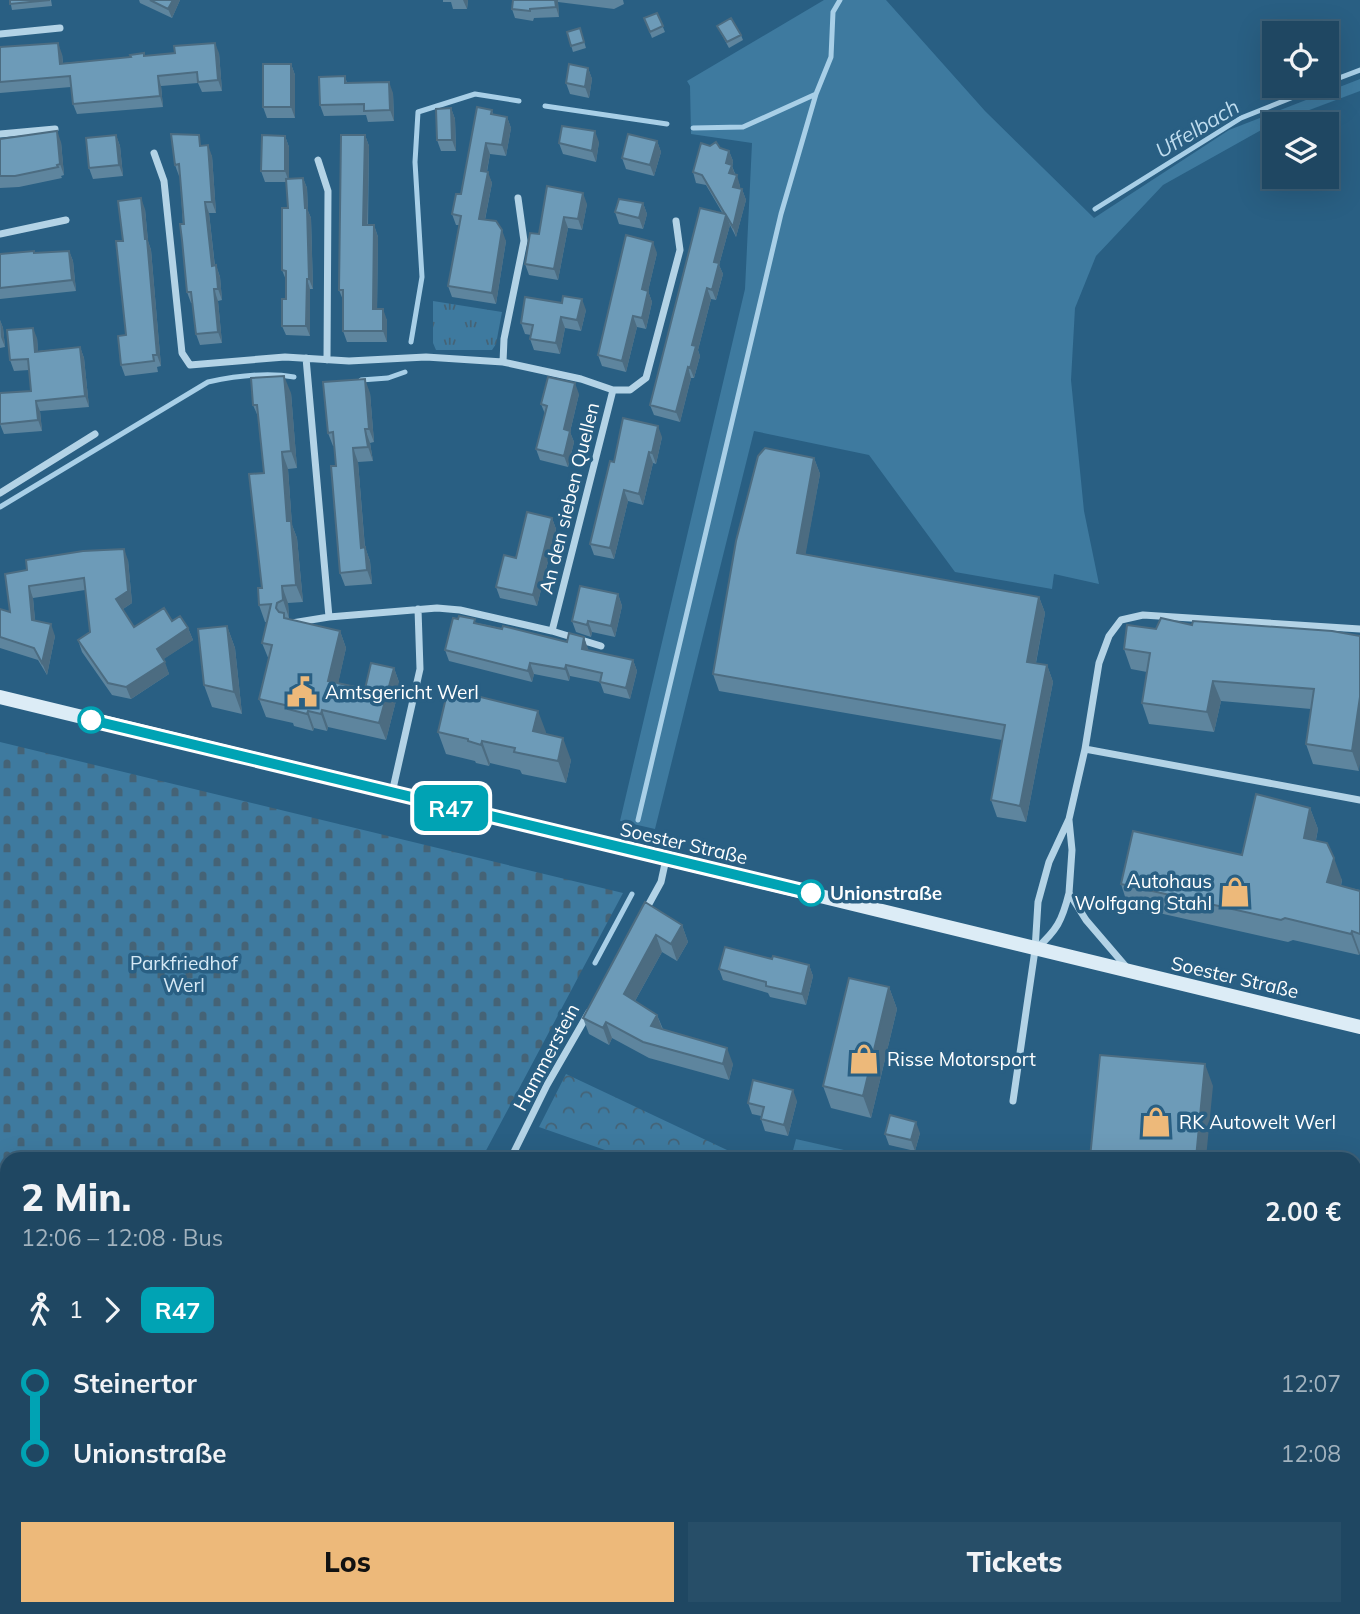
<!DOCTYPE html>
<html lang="de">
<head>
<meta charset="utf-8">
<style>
  body { margin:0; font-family:Mulish,sans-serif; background:#274e68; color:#f1f3f6; height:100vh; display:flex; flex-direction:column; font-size:26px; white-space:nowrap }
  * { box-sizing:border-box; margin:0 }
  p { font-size:23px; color:#a1b2be }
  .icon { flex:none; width:38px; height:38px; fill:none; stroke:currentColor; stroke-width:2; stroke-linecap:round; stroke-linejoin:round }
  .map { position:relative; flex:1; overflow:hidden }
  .side { position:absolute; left:0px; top:1152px; width:1362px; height:464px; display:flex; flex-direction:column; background:#1f4762; border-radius:21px 21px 0 0; box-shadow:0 7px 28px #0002,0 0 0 2px #3c5f77 }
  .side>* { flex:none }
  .badge { padding:0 14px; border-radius:10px; font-size:24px; line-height:46px }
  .tools { position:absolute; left:1262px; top:21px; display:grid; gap:14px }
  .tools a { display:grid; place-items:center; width:77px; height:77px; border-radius:0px; background:#1f4762; box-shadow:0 7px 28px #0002,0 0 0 2px #3c5f77; font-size:35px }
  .map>.badge { position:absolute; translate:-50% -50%; box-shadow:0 0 0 4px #fff }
  .legs { display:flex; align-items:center; gap:10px; height:77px; padding:0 21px; font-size:23px }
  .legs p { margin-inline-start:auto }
  .summary { display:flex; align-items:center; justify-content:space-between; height:119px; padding:0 21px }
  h1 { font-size:38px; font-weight:800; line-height:52px }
  .button { display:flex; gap:14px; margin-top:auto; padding:14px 21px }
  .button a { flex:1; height:80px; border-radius:0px; background:#edb97a; color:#111; font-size:28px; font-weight:800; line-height:80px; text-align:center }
  .button a+a { background:#274e68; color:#f1f3f6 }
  ul { padding:0 21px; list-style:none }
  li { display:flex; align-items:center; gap:24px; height:70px; font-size:26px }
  li i { display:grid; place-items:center; width:10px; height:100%; margin:0 9px; background:currentColor }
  li i::after { content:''; width:18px; height:18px; margin:-9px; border:5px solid; border-radius:50%; background:#1f4762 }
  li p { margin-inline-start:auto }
  li:first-child i { background:linear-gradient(#0000 50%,currentColor 0) }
  li:last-child i { background:linear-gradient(currentColor 50%,#0000 0) }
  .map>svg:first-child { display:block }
  .grass { fill:#3e7a9f }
  .forest { fill:url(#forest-crowns) }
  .cemetery { fill:url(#cemetery-stones) }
  .park { fill:url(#park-tufts) }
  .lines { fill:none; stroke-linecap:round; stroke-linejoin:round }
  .stream { stroke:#a8cfe7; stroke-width:5 }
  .street { stroke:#b3d3e6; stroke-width:7 }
  .secondary { stroke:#dcecf6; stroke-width:14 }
  .wall { fill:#5e859e }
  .shaded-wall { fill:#4c6c81 }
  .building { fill:#6d9bb8; stroke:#4c6c81; stroke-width:2 }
  .line-1-casing { stroke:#fff; stroke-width:16 }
  .line-1 { stroke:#00a3b4; stroke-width:10 }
  .stop-1-dot { fill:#fff; stroke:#00a3b4; stroke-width:3.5 }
  .labels { text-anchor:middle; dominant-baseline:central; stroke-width:7; stroke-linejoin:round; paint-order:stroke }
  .street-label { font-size:19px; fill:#fff; stroke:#295f83 }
  .poi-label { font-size:19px; fill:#fff; stroke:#295f83; text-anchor:start }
  .stop-label { font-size:19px; font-weight:bold; fill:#fff; stroke:#295f83; text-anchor:start }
  .park-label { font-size:19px; fill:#d6e9f5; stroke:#295f83 }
  .water-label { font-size:21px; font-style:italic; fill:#bedcee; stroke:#295f83 }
</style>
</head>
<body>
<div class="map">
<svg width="1360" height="1614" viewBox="0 0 1360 1614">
  <defs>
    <pattern id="forest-crowns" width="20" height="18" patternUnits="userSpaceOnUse" patternTransform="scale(1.75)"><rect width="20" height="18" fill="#3e7a9f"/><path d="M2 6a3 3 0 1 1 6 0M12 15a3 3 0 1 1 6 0" fill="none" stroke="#456376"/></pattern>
    <pattern id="cemetery-stones" width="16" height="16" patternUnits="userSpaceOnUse" patternTransform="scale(1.75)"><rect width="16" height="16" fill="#3e7a9f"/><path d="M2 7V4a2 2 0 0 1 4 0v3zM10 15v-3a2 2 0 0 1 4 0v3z" fill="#456376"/></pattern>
    <pattern id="park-tufts" width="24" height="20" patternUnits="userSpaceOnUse" patternTransform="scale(1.75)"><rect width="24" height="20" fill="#3e7a9f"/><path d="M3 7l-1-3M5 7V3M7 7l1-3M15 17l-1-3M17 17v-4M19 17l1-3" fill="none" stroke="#456376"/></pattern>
  </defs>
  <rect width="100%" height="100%" fill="#295f83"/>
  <path class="grass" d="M824 0H886L985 111 1094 218 1229 130 1360 79V91L1272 124 1163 185 1096 256 1075 308 1071 380 1084 511 1099 584 1054 574 1052 589 955 572 869 455 754 431 655 829 620 821 745 289 752 143 691 134 690 86 687 81Z
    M796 1139 879 1158H791Z
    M10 1608H291L290 1614H11Z"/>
  <path class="forest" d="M566 1074 744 1158H628L539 1127Z
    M0 1416H7V1538H0Z
    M828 1608H922L930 1614H836Z"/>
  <path class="cemetery" d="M0 742 623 893 482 1158H7V1257L0 1258Z"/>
  <path class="park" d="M433 301 502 312 496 344 492 350H436L433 343Z"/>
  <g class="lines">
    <path class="stream" d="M1326 83 1360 70
      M545 106 667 124
      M693 128 743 127 816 94
      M1095 209 1241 118 1321 86
      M411 342 422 277 415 162 418 112 475 94 519 101
      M361 380 388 378 405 372
      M0 507 208 382C236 376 267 372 294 377
      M638 820 781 214 816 94 831 57 833 12 840 0
      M595 963 632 894
      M310 1614 312 1608"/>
    <path class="street" d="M0 34 60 28
      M0 134 55 129
      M154 153 164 181 182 353 190 365 285 357 349 361 426 357 503 362 581 379 613 390H630L646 378 680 250 676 221
      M318 160 328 191 327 360
      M0 234 66 220
      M306 358 329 617
      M503 362 504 339 524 241 518 198
      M0 493 95 434
      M292 623 329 617 437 608 460 610 552 631 601 646
      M552 631 613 390
      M1085 749 1360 800
      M392 793 420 669 418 609
      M1069 820 1072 850 1069 893 1086 920 1128 969
      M644 913 661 882 666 859
      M1036 949C1057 930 1062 921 1069 893
      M1013 1101 1035 950 1038 902 1049 862 1069 819 1085 749 1099 663 1109 636 1121 620 1143 615 1360 629
      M511 1158 547 1085 589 1012
      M809 1608 818 1614
      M478 1614 480 1608"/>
    <path class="secondary" d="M0 697 1360 1027"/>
  </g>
  <path class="wall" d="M10 0H51L52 6 12 10Z
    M139 0H180L172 18 140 3Z
    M443 0H468L467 9H453L451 2H443Z
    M513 0H623L624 4 614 9 558 2 559 17 534 18 533 21 515 18 512 9Z
    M657 13 665 32 652 38 644 18Z
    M717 26 741 35 743 40 729 48Z
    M580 28 586 48 573 52 567 32Z
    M0 47 62 54 63 63 145 56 219 53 222 91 202 92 198 83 161 86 163 107 77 114 73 104 71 87 0 93Z
    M291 64 295 75V118H267L263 107Z
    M588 68 592 79 589 98 570 94 566 83Z
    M345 76 347 83 393 93 394 121 368 122 366 115 324 116 320 105Z
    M451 108 455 119 456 151H441L437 140Z
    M492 110 493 114 507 117 511 128 506 156 490 154 487 172 492 183 485 220 506 241 496 304 452 297 448 286 459 225H456L452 214 461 194Z
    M116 135 120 146 123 176 93 179 89 168Z
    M365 135 369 146 368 225H374L378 237 377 309 387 320V342H347L343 331V300L339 290Z
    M285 136 289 147V179L303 178 307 188 308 211 311 218 313 289H310V336L286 335 282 326 286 299V280L282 270 288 208 287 182H265L261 171Z
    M0 139 61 142 64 175 61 176 62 178 19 187 0 188Z
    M657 141 661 152 654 176 626 169 622 158Z
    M599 142 596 162 563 154 559 143Z
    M203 146 212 156 216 213H209L215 266 216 265 220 277 222 300 218 301 222 343 200 345 196 334 193 303H191L187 292 180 176H179L175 165Z
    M720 148 729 151 733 161 732 166 740 186V189H742L746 200 736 237 730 225 719 265 723 274 716 300 711 299 698 350 700 356 694 378H691L680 422 654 415 650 405 723 214 706 185 696 183 693 172Z
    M547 186 587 204 582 230 568 228 558 280 529 275 525 264 539 234Z
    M643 203 647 214 643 229 619 224 615 212Z
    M145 209 148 241 151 250 161 366 157 367 158 372 125 376 121 365 126 335 123 241Z
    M34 251 35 253 69 251 73 261 76 291 0 299V254Z
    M657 253 648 291 652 302 646 329 637 327 626 372 602 366 598 355Z
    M586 310 581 331 565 328 560 354 534 350 530 339 531 335 525 334 521 323Z
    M0 320 3 328 5 347 0 348Z
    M37 338 38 351 80 347 84 358 89 407 40 411 42 431 4 434 0 424V393L31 391 29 370 14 371 10 360Z
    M291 393 297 468 288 469 292 525 297 538 303 602 288 603 289 618 287 619 340 631 346 648 338 683 365 689 394 668 400 685 386 740 328 727 327 731 314 728 313 731 294 726 293 723 266 717 259 699 269 660 262 643 267 622H265L259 605 262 588 264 473 259 419 253 405Z
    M370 393 374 442 370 443 373 461 358 462 365 547 370 561 372 584 345 586 340 573 336 466 335 446H333L328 433Z
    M579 394 570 432 574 442 568 467 540 460 536 449 545 414 541 404Z
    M662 437 656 464 653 463 643 505 628 501 614 559 594 555 590 544 614 462Z
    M814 458 820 474 805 554 1039 597 1045 613 1036 663 1047 665 1053 682 1026 822 997 817 991 800 1002 740 719 691 713 674Z
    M552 518 556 529 537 606 500 598 496 587 516 558Z
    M128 560 132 603 123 609 134 627 188 628 193 640 163 659 169 674 131 699 112 695 82 652 78 640 90 632 85 590 33 598 35 620 55 636 47 675 38 660 0 648V609L10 612 5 574Z
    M618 594 622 606 615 637 592 632 591 637 576 632 572 621Z
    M458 619 567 642 584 637 588 650 633 660 637 671 630 699 604 693 600 682 570 676 569 681 534 674 532 682 449 661 445 650Z
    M1192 625 1332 631 1359 771 1313 764 1306 744 1311 709 1221 701 1214 732 1149 724 1142 703 1147 672 1131 669 1124 649 1156 629Z
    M227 626 235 648 242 714 212 707 204 685Z
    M438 732H546L545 734 571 760 566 783 522 774 520 770 490 763 489 766 476 763 475 761 446 754Z
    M1310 808 1318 829 1316 840 1342 880 1341 886 1360 890V953L1359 955 1293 940 1288 942 1128 906 1121 884 1242 855Z
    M645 902 682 925 688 942 677 961 662 952 635 1001 657 1015 663 1029 733 1064 729 1080 649 1058 612 1038 609 1045 589 1034 583 1018Z
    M772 959 809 965 813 976 806 1005 770 997 768 993 723 980 719 969Z
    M889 987 897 1009 871 1118 831 1108 823 1086Z
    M797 1101 788 1136 765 1131 761 1119V1116L752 1114 748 1103Z
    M920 1133 915 1151 889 1145 885 1134Z
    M675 1608H770L772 1614H677Z"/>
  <path class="shaded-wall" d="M173 0H180L172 18 168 9Z
    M463 0H468L467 9Z
    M555 0H558V2L559 17 556 7Z
    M58 43 62 54 64 74 60 64Z
    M215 43 219 53 222 91 218 80Z
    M291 64 295 75V118L291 107Z
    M588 68 592 79 589 98 585 87Z
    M158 76 161 86 163 107 160 96Z
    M389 82 393 93 394 121 390 110Z
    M451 108 455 119 456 151 452 140Z
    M507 117 511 128 506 156 502 145Z
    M57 131 61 142 64 175 60 164Z
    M595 131 599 142 596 162 592 151Z
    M116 135 120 146 123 176 119 165Z
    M365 135 369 146 367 237 363 225Z
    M285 136 289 147V182L285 171Z
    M657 141 661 152 654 176 650 165Z
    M486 143 490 154 485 181 481 171Z
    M208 145 212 156 216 213 212 202Z
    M729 151 733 161 732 166 735 175 733 184 726 163Z
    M488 172 492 183 483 229 479 219Z
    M737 175 740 186 737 198 733 187Z
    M303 178 307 188 308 211 311 218 313 289 309 279Z
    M742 189 746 200 736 237 733 227Z
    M583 193 587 204 582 230 578 219Z
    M141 198 145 209 148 241 151 250 161 366 157 355Z
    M205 202 209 213 216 277 212 266Z
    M643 203 647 214 643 229 639 218Z
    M726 215 730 225 719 265 723 274 716 300 712 290 714 262Z
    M564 217 568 228 558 280 554 269Z
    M374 225 378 237 377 320 373 309Z
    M502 230 506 241 496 304 492 293Z
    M653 242 657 253 646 300 642 289Z
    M69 251 73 261 76 291 72 280Z
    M216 265 220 277 222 300 218 289Z
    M307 279 310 289V336L306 326Z
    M707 288 711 299 698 350 700 356 694 378 690 368 692 345Z
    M214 289 218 301 222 343 218 332Z
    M648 291 652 302 646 329 642 318Z
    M582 299 586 310 581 331 577 320Z
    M383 309 387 320V342L383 331Z
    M633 316 637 327 626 372 622 361Z
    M561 317 565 328 560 354 556 343Z
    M0 320 3 328 5 347 1 337Z
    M33 328 37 338 39 362 35 352Z
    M80 347 84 358 89 407 85 396Z
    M688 367 691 378 680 422 676 412Z
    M284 376 291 393 297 468 291 451Z
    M365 379 370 393 374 442 369 429Z
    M575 383 579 394 570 432 574 442 568 467 564 456V429Z
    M36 401 40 411 42 431 38 420Z
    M658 426 662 437 656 464 652 453Z
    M365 429 370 443 373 461 368 447Z
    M353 448 358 462 366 561 361 548Z
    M282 452 288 469 292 525 297 538 303 602 296 585 287 521Z
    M649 452 653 463 643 505 639 494Z
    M814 458 820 474 803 569 797 553Z
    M624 490 628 501 614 559 610 548Z
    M552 518 556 529 537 606 533 595Z
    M365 547 370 561 372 584 367 570Z
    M124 549 128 560 132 603 120 611 116 599Z
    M29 586 33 598 36 631 32 620Z
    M282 586 288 603 289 618 283 600Z
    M618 594 622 606 615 637 611 626Z
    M1039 597 1045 613 1033 678 1027 662Z
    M588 621 592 632 591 637 587 625Z
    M51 624 55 636 47 675 42 663Z
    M227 626 235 648 242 714 234 692Z
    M188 628 193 640 161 661 157 649Z
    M340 631 346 648 335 698 328 681Z
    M584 637 588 649 586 660 582 649Z
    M633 660 637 671 630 699 626 688Z
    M165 662 169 674 131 699 126 687Z
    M530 663 534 674 532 682 528 671Z
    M566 665 570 676 569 681 565 669Z
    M1047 665 1053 682 1026 822 1020 806Z
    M394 668 400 685 386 740 379 723Z
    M1213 681 1221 701 1214 732 1207 712Z
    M1360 697V764L1359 771 1352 751Z
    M322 710 328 727 327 731 321 714Z
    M308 711 314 728 313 731 307 714Z
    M538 711 546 732 541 753 533 731Z
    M563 738 571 760 566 783 558 761Z
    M482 741 490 763 489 766 481 745Z
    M1310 808 1318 829 1312 859 1304 838Z
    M1334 858 1342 880 1335 904 1327 882Z
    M682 925 688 942 677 961 671 944Z
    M1352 931 1360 953 1359 955 1351 934Z
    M656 935 662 952 630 1010 624 994Z
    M809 965 813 976 806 1005 802 994Z
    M889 987 897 1009 871 1118 863 1096Z
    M657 1015 663 1031 651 1026Z
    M606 1022 612 1038 609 1045 603 1028Z
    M727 1048 733 1064 729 1080 723 1064Z
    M1205 1064 1213 1086 1206 1158H1196Z
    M793 1090 797 1101 788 1136 784 1125Z
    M916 1122 920 1133 915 1151 911 1140Z
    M540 1608H549L546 1614H538Z
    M767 1608H770L772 1614H766Z"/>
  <path class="building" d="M10 0H50L10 4Z
    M150 0H173L168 9Z
    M513 0H555L556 7 530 9V11L512 9Z
    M657 13 663 26 650 32 644 18Z
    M731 18 741 35 727 42 717 26Z
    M580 28 584 42 571 46 567 32Z
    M58 43 60 64 131 57 130 55 144 53V56L175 53 174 46 215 43 218 80 198 82 197 72 158 76 160 96 73 104 70 76 0 82V47Z
    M263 64H291V107H263Z
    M569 64 588 68 585 87 566 83Z
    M345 76V83L389 82 390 110 364 111V104L320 105 319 77Z
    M477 107 492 110 491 114 507 117 502 145 486 143 481 171 488 172 479 219 496 221 502 230 492 293 448 286 461 216 452 214 456 194H461Z
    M451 108 452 140H437L436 109Z
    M562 126 595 131 592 151 559 143Z
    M57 131 60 164 57 165 58 167 15 176H0V139Z
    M171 134 199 135 200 146 208 145 212 202H205L212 266 216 265 218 289H214L218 332 196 334 191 292H187L182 240 180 224H184L179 164 175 165Z
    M628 134 657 141 650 165 622 158Z
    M116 135 119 165 89 168 86 138Z
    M262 135 285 136V171H261Z
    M341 135H365L363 225H374L373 309H383V331H343V290H339Z
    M716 142 720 148 729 151 726 163 732 165 729 173 737 175 733 187 742 189 733 227 726 215 714 262 719 263 712 290 707 288 692 345 696 346 690 368 688 367 676 412 650 405 700 208 725 214 702 175 693 172 701 143 710 146Z
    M303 178 305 208H307L309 279H307L306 326H282V299H286V271L282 270V208H288L286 179Z
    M547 186 583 193 578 219 564 217 554 269 525 264 530 233 539 234Z
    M141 198 145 239H147L157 355H153L154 361 121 365 118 336 126 335 116 241H123L118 201Z
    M619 199 643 203 639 218 615 212Z
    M626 235 653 242 642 289 648 291 642 318 633 316 622 361 598 355Z
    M34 251V253L69 251 72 280 0 288V254Z
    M563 296 582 299 577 320 561 317 556 343 530 339 533 325 521 323 525 297 562 303Z
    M33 328 35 352 80 347 85 396 36 401 38 420 0 424V393L31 391 28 359 10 360 7 330Z
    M284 376 291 451 282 452 287 521H291L296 585 282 586 283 600 277 603 276 608 279 612 284 613V618L340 631 328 681 365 689 371 663 394 668 379 723 322 710 321 714 308 711 307 714 288 709 289 706 259 699 272 645 262 643 271 604 259 605 258 588H262L249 474 264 473 257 405H253L251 378Z
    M548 377 575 383 564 429 570 431 564 456 536 449 547 406 541 404Z
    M365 379 369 429H365L368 447 353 448 361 548 365 547 367 570 340 573 331 466H336L333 432 328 433 323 382Z
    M623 418 658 426 652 453 649 452 639 494 624 490 610 548 590 544 610 461 614 462Z
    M765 448 814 458 797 553 1039 597 1027 662 1047 665 1020 806 991 800 1005 725 713 674 736 541 758 456Z
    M527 512 552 518 533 595 496 587 504 555 516 558Z
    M124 549 128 591 116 599 134 627 164 608 172 621 180 616 188 628 157 649 165 662 126 687 108 683 78 640 90 632 84 578 29 586 32 620 51 624 42 663 34 648 0 637V609L10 612 5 574 27 570 26 560 83 551Z
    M580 586 618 594 611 626 588 621 587 625 572 621Z
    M459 616 475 619 474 623 502 629 503 626 567 642 569 633 584 637 582 649 633 660 626 688 600 682 602 673 566 665 565 669 530 663 528 671 445 650 453 618 458 619Z
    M1161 618 1192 625 1193 621 1332 631 1360 636V697L1352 751 1306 744 1314 689 1213 681 1207 712 1142 703 1150 653 1124 649 1127 625 1156 629Z
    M227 626 234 692 204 685 198 629Z
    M448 689 538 711 533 731 563 738 558 761 514 752 515 748 482 741 481 745 468 741V739L438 732Z
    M1256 794 1310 808 1304 838 1327 843 1334 858 1327 882 1360 891V934L1352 931 1351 934 1285 918 1281 920 1121 884 1133 831 1242 855Z
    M645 902 682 925 671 944 656 935 624 994 657 1015 651 1026 727 1048 723 1064 643 1042 606 1022 603 1028 583 1018Z
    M725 947 772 959 773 956 809 965 802 994 766 986V982L719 969Z
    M849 978 889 987 863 1096 823 1086Z
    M1100 1055 1205 1064 1196 1158H1090Z
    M753 1080 793 1090 784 1125 761 1119 764 1107 748 1103Z
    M890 1115 916 1122 911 1140 885 1134Z
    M512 1608H540L538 1614H510Z
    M688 1608H767L766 1614H687Z
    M419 1609 432 1614H417Z"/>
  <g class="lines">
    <g class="line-1-casing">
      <path id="line-1" d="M91 720 811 893"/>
    </g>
    <use href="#line-1" class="line-1"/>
  </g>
  <defs>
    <g id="civic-bare" transform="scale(2.415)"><path d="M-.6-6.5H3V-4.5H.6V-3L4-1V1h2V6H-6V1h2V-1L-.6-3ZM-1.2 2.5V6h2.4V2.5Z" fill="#edb97a" stroke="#295f83" stroke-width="2.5" paint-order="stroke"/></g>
    <g id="shop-bare" transform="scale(2.415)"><path d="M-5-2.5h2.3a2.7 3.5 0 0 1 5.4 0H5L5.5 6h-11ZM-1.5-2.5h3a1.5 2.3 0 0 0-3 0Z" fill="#edb97a" stroke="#295f83" stroke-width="2.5" paint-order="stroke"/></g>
  </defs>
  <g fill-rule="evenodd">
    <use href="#civic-bare" x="302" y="692"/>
    <use href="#shop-bare" x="1235" y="892"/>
    <use href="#shop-bare" x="864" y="1059"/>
    <use href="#shop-bare" x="1156" y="1122"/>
  </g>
  <g class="stop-1-dot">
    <circle cx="91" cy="720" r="12"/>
    <circle cx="811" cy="893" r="12"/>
  </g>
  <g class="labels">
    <g class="street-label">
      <text transform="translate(569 498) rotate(-76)">An den sieben Quellen</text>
      <text transform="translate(684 843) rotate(13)">Soester Straße</text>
      <text transform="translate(1235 977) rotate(13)">Soester Straße</text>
      <text transform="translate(546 1057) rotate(-62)">Hammerstein</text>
    </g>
    <g class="poi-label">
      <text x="325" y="692">Amtsgericht Werl</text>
      <text x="1212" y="881" text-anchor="end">Autohaus<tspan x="1212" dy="22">Wolfgang Stahl</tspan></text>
      <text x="887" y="1059">Risse Motorsport</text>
      <text x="1179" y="1122">RK Autowelt Werl</text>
    </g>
    <g class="stop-label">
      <text x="830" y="893">Unionstraße</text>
    </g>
    <g class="park-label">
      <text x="184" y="963">Parkfriedhof<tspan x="184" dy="22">Werl</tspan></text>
    </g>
    <g class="water-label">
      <text transform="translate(1197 128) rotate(-31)">Uffelbach</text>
    </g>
  </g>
</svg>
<div class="tools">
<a><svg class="icon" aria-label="locate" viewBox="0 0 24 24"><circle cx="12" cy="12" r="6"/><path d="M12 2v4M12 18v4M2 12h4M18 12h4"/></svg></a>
<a><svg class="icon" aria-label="layers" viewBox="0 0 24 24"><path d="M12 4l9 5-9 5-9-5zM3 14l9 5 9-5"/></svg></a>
</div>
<b class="badge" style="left:451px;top:808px;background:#00a3b4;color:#fff">R47</b>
<section class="side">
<div class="summary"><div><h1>2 Min.</h1><p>12:06 – 12:08 · Bus</p></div><b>2.00 €</b></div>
<div class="legs"><svg class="icon" aria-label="walk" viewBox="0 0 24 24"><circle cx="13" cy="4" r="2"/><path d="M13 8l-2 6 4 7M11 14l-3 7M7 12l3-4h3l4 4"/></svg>1<svg class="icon" aria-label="forward" viewBox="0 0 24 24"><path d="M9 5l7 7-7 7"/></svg><b class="badge" style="background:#00a3b4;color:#fff">R47</b></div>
<ul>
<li><i style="color:#00a3b4"></i><b>Steinertor</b><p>12:07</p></li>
<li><i style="color:#00a3b4"></i><b>Unionstraße</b><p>12:08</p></li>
</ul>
<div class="button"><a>Los</a><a>Tickets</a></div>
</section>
</div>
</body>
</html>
